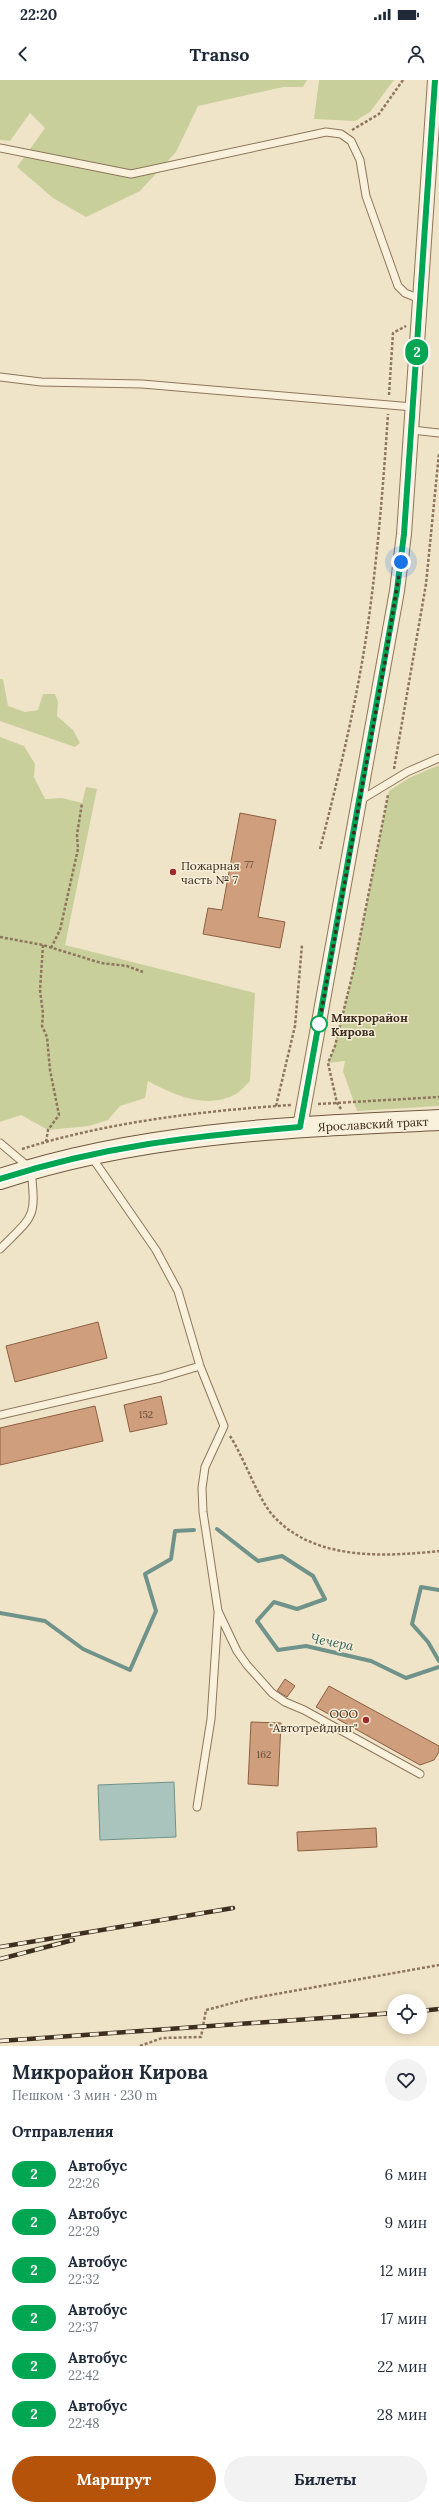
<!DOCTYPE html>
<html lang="ru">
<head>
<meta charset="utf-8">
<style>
  body { margin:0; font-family:Lora,serif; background:#f2f2f3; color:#1f2937; height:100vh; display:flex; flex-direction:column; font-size:15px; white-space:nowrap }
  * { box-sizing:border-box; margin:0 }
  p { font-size:13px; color:#747a83 }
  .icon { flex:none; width:22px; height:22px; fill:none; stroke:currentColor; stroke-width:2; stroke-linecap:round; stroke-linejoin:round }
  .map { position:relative; height:1966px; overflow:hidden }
  .details { display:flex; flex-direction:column; background:#fff; flex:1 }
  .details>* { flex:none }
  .badge { padding:0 8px; border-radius:13px; font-size:14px; line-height:26px }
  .fabs { position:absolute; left:387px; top:1914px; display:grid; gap:8px }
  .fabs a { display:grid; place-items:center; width:40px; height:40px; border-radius:50%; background:#fff; box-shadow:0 2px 10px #0003; font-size:20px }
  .you { position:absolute; width:20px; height:20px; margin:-10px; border:3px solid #fff; border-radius:50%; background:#1a73e8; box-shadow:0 0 0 6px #1a73e833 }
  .map>.badge { position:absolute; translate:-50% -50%; box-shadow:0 0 0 2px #fff }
  h2 { padding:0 12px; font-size:15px; line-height:36px }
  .round { display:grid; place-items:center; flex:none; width:42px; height:42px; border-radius:21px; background:#f2f2f3 }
  .headline { display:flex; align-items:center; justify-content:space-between; height:68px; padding:0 12px }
  h1 { font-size:19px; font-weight:700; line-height:30px }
  .button { display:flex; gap:8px; margin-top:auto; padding:8px 12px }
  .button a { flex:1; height:46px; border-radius:24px; background:#b45309; color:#fff; font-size:16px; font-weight:700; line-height:46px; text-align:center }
  .button a+a { background:#f2f2f3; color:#1f2937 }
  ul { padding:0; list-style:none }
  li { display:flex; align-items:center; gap:12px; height:48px; padding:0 12px }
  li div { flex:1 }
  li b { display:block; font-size:15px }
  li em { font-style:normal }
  li .badge { min-width:44px; font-weight:700; text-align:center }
  .status { display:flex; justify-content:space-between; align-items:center; height:28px; padding:0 20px; background:#fff; direction:ltr }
  .status svg { height:11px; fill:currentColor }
  header { display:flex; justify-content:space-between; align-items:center; height:52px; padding:0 12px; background:#fff; font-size:18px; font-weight:700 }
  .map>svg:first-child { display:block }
  .green { fill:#c9cf9b }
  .water { fill:#a9c4bc; stroke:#6f938a }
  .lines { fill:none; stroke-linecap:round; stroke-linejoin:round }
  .stream { stroke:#6f938a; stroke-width:4 }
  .building { fill:#cf9f7d; stroke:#8d5f41 }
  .lane-casing { stroke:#8d765c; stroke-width:9 }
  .street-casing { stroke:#8d765c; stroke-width:16 }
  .secondary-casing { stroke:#6f573f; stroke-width:22 }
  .path { stroke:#8d765c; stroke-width:2.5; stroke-dasharray:3 2; stroke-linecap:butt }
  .lane { stroke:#faf1dc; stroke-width:7 }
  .street { stroke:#faf1dc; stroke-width:14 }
  .secondary { stroke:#faf1dc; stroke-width:20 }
  .rail-casing { stroke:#3d2e20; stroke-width:4.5 }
  .rail { stroke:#f7eed8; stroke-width:3; stroke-dasharray:9; stroke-linecap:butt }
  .line-casing { stroke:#fff; stroke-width:9 }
  .line { stroke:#00a651; stroke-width:6 }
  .walk { stroke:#3d2e20; stroke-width:4; stroke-dasharray:0 7.2 }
  .poi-dot { fill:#9e2a2b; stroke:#f7eed8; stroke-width:1.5 }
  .stop-dot { fill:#fff; stroke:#00a651; stroke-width:2 }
  .labels { text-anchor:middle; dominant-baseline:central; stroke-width:3; stroke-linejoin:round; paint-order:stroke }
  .number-label { font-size:10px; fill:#624a37 }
  .poi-label { font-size:12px; fill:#3d2e20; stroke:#f7eed8; text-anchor:start }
  .stop-label { font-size:12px; font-weight:bold; fill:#3d2e20; stroke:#f7eed8; text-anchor:start }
  .street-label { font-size:12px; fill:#3d2e20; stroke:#f7eed8 }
  .water-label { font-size:13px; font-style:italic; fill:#2f5d5a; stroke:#f7eed8 }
</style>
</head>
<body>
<div class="status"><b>22:20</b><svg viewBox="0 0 49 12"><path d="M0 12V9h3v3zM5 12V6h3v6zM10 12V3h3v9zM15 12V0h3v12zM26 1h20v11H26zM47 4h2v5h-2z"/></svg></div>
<header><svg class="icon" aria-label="back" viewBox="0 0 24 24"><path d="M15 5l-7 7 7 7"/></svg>Transo<svg class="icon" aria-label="person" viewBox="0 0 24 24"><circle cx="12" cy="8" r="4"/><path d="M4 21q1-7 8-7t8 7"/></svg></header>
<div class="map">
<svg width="439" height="1966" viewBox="0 0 439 1966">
  <rect width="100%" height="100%" fill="#f0e4c8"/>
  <path class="green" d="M0 0H307L303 7H283L198 26 176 72 140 111 86 137 53 118 17 87 45 48 30 33 10 61 0 60Z
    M319 0H394L370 32 355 41 314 39Z
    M0 599H3L8 626 25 632 38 630 43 614H55L58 622 57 636 73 650 80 663 75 667 0 641Z
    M0 657 24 666 35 684 34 697 45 719 62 718 82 723 86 707 97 709 65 865 255 913 250 1001C246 1005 241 1011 236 1014 207 1030 174 1015 148 1001L145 1018 120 1026 108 1040 89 1046 48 1050 21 1035 0 1042Z
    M439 685V1026L357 1031 343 991 345 981 328 983 335 966 354 888 389 711 409 698Z"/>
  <path class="water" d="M174 1702 176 1757 100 1760 98 1705Z"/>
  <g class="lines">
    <path class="stream" d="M217 1449 258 1481 282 1476 313 1496 325 1519 297 1529 274 1522 257 1541 278 1570 306 1566 371 1581 406 1598 439 1587
      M439 1510 421 1507 412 1544 428 1562 439 1581
      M0 1533 45 1541 83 1569 130 1590 156 1531 145 1494 171 1479 175 1451 194 1450"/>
  </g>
  <path class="building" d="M240 733 276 740 258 837 285 842 280 868 203 854 208 828 222 830Z
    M98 1242 107 1278 15 1302 6 1266Z
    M161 1316 167 1344 130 1352 124 1325Z
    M95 1326 103 1361 0 1385V1348Z
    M285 1599 295 1606 287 1617 277 1611Z
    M329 1606 439 1666V1672L434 1680 420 1685 316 1627Z
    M251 1642 281 1643 278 1706 248 1704Z
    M376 1748 377 1767 298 1771 297 1752Z"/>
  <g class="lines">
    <g class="lane-casing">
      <path id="lane" d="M0 68 131 94 326 52 341 54 351 61 360 80 366 116 398 206 405 213 420 219
        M0 297 41 302 142 304 413 327
        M412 350 439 353
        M359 721 407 692 439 678
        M0 1063 31 1089C36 1139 35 1134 0 1169
        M91 1076 156 1170 178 1211 200 1286 224 1346 205 1387 202 1408 203 1432 218 1531 237 1571 247 1585 272 1613 285 1622 304 1630 420 1694
        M0 1335 160 1298 200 1286
        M197 1727 211 1639 218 1533"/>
    </g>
    <g class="street-casing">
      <path id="street" d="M300 1047 397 511 404 454 435 0"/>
    </g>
    <g class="secondary-casing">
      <path id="secondary" d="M0 1099C143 1052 290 1047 439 1040"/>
    </g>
    <path class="path" d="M352 50 379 34 403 0
      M389 315 393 253 406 246
      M394 689 426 504 439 373
      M320 769C338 699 355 629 366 558 377 484 383 409 388 334
      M0 857 43 865 101 883 127 886 143 892
      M43 865 40 910 43 934 42 946 47 957 50 990 59 1035 48 1050 46 1062
      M51 868 60 850 78 769 77 755 82 723
      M318 1024 439 1017
      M276 1026 295 946 302 865
      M341 1029 337 1023 328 983 335 966 354 888 388 715
      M22 1069C108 1042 201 1031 291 1025
      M230 1356C244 1378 256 1413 270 1432 310 1481 383 1477 439 1471
      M140 1966 162 1958 201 1957 206 1930 248 1919 439 1885"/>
    <use href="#lane" class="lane"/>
    <use href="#street" class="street"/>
    <use href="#secondary" class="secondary"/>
    <g class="rail-casing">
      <path id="rail" d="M0 1867 233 1828
        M0 1879 73 1860
        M420 1931 439 1929
        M0 1961 394 1933"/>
    </g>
    <use href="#rail" class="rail"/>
  </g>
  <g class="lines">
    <g class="line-casing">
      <path id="line" d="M0 1099C102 1066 194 1056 300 1047L397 510 404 454 435 0"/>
    </g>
    <use href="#line" class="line"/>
    <path class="walk" d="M319 944 385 581 401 482"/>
  </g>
  <g class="poi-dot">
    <circle cx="173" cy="792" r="4"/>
    <circle cx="366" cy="1640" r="4"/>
  </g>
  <circle class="stop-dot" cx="319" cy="944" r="8"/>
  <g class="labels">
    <g class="number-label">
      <text x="249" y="784">77</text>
      <text x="146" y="1334">152</text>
      <text x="264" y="1674">162</text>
    </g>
    <g class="poi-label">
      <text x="181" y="785">Пожарная<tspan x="181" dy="14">часть № 7</tspan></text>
      <text x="358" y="1633" text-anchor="end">ООО<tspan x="358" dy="14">"Автотрейдинг"</tspan></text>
    </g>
    <g class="stop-label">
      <text x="331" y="937">Микрорайон<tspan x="331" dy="14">Кирова</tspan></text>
    </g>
    <g class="street-label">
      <text transform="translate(373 1044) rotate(-3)">Ярославский тракт</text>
    </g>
    <g class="water-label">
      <text transform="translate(332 1562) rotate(11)">Чечера</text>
    </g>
  </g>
</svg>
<div class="fabs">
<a><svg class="icon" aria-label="locate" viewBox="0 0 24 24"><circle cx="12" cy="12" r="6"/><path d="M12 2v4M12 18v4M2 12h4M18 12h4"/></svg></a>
</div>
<div class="you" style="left:401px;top:482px"></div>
<b class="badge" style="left:417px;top:272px;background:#00a651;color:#fff">2</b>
</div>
<section class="details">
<div class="headline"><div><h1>Микрорайон Кирова</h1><p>Пешком · 3 мин · 230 m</p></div><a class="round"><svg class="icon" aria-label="heart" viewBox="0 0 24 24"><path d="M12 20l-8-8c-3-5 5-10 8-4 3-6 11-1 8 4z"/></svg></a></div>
<h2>Отправления</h2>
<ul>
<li><span class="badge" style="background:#00a651;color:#fff">2</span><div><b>Автобус</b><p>22:26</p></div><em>6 мин</em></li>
<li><span class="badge" style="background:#00a651;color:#fff">2</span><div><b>Автобус</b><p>22:29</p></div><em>9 мин</em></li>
<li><span class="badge" style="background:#00a651;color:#fff">2</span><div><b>Автобус</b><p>22:32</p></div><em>12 мин</em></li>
<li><span class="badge" style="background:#00a651;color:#fff">2</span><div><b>Автобус</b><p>22:37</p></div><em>17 мин</em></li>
<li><span class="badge" style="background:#00a651;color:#fff">2</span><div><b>Автобус</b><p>22:42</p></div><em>22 мин</em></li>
<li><span class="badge" style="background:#00a651;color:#fff">2</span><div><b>Автобус</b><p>22:48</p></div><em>28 мин</em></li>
</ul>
<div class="button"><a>Маршрут</a><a>Билеты</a></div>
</section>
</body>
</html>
